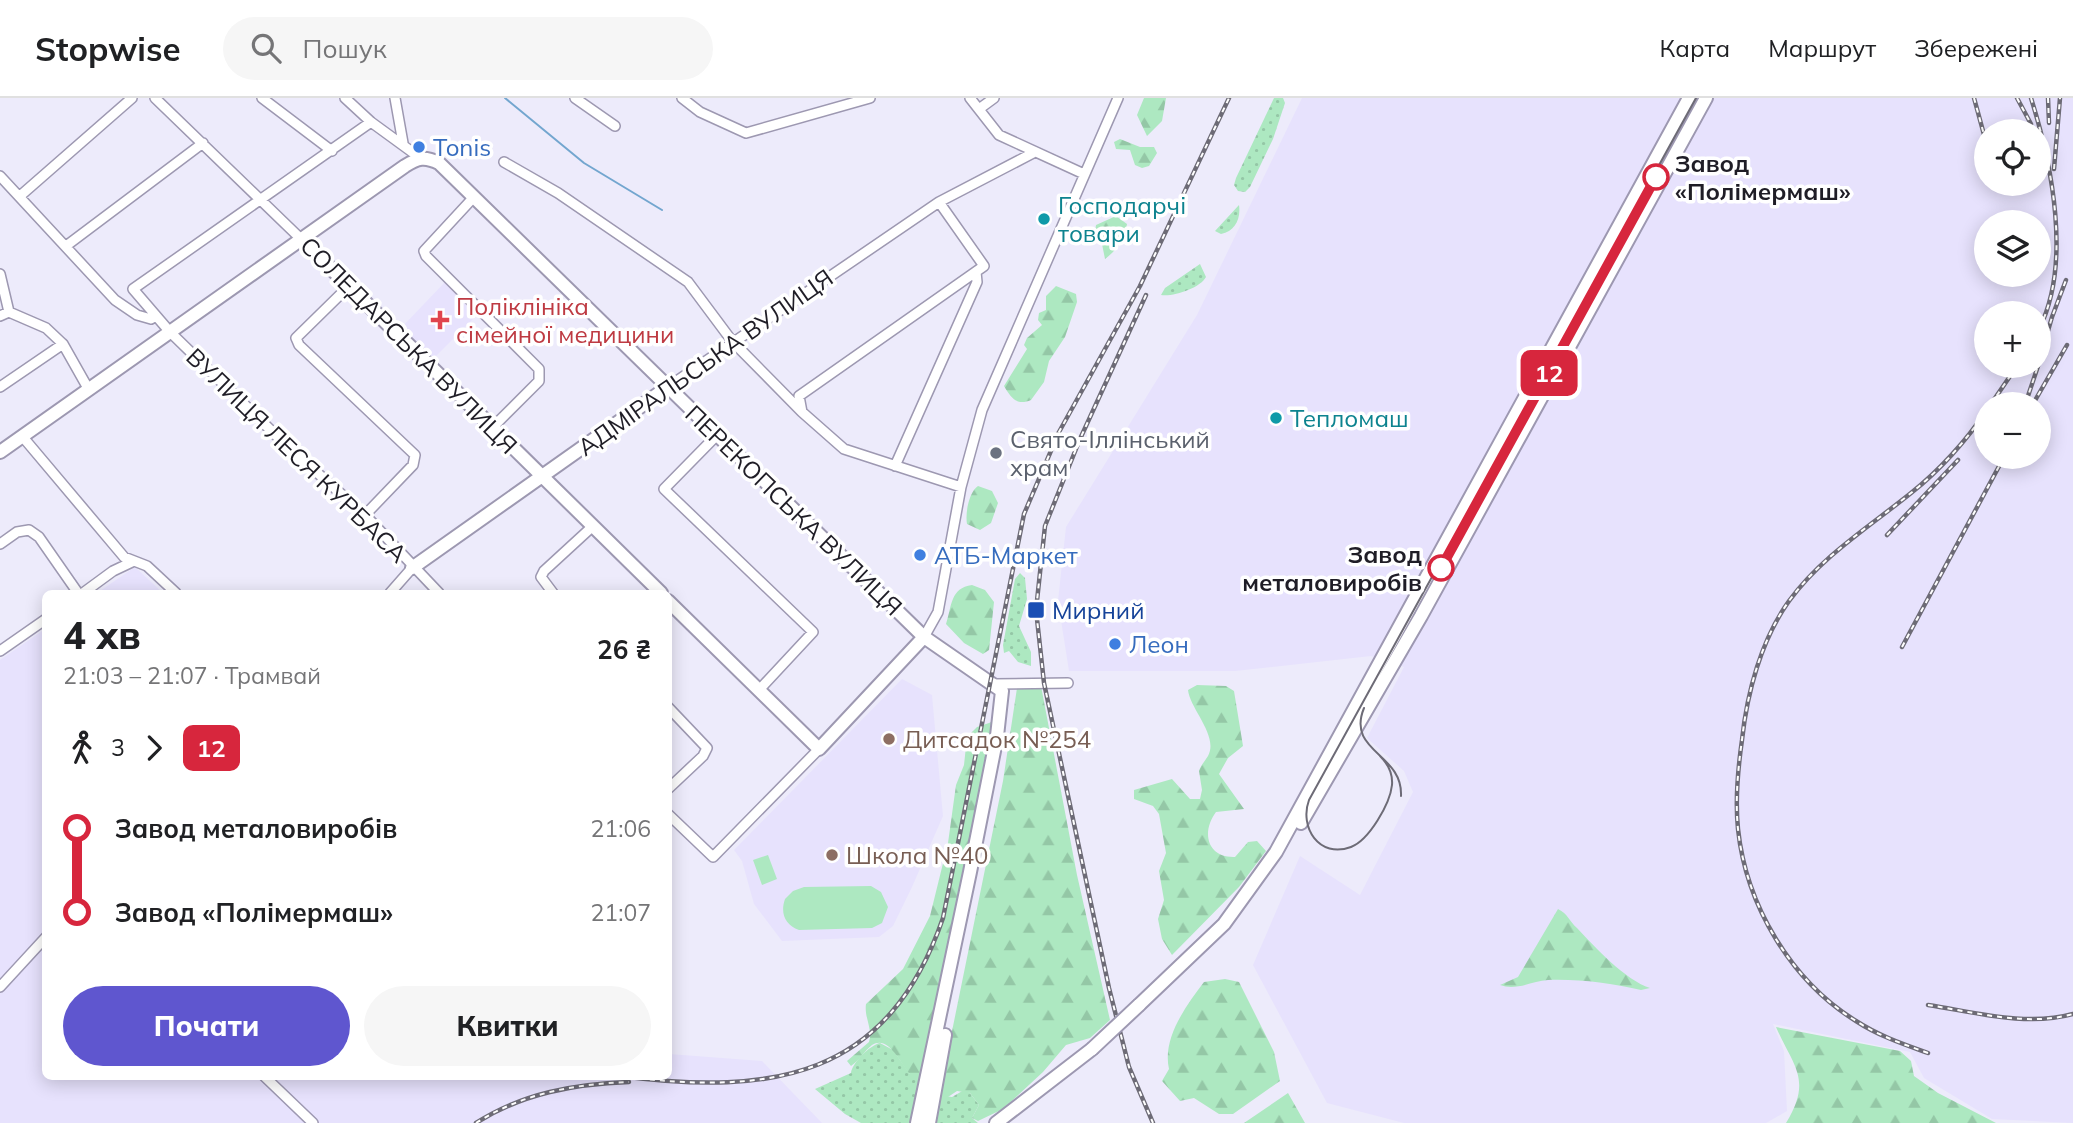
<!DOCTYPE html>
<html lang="uk">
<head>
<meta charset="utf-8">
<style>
  body { margin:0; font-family:Mulish,sans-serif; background:#f6f6f6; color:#202124; height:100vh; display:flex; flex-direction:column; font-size:26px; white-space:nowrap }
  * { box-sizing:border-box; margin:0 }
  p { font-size:23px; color:#757577 }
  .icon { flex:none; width:38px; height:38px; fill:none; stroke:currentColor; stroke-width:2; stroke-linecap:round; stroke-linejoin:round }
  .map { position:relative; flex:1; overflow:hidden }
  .side { position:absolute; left:42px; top:492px; width:630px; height:490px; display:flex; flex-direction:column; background:#fff; border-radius:10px; box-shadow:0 4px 18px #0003 }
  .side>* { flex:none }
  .badge { padding:0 14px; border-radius:10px; font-size:24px; line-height:46px }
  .buttons { position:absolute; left:1974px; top:21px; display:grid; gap:14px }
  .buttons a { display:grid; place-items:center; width:77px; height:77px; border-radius:50%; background:#fff; box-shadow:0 4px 18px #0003; font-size:35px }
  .map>.badge { position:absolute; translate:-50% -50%; box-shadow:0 0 0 4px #fff }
  .legs { display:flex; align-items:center; gap:10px; height:77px; padding:0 21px; font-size:23px }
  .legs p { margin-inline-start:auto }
  .overview { display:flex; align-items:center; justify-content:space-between; height:119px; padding:0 21px }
  h1 { font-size:38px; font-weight:800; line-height:52px }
  .button { display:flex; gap:14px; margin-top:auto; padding:14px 21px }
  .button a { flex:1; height:80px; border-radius:42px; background:#5f56cf; color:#fff; font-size:28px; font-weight:800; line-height:80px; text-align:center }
  .button a+a { background:#f6f6f6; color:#202124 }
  ul { padding:0 21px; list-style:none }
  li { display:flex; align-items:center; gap:24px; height:84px; font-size:26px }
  li i { display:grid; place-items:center; width:10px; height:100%; margin:0 9px; background:currentColor }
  li i::after { content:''; width:18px; height:18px; margin:-9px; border:5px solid; border-radius:50%; background:#fff }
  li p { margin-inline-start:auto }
  li:first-child i { background:linear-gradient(#0000 50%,currentColor 0) }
  li:last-child i { background:linear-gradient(currentColor 50%,#0000 0) }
  header { display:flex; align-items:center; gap:42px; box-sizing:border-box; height:98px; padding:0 35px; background:#fff; border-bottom:2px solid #e0e0e0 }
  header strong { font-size:33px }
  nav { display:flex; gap:38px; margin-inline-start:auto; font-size:24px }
  .search { width:490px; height:63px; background:#f6f6f6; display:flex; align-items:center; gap:18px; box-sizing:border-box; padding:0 24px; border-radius:38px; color:#757577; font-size:26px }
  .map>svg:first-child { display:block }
  .built { fill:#e7e2fd; fill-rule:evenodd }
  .grass { fill:url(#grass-dots) }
  .forest { fill:url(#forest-firs) }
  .pitch { fill:#ade8c1 }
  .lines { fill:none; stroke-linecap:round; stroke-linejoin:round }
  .stream { stroke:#73a6cf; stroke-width:2 }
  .street-casing { stroke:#9d98b1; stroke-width:12 }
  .secondary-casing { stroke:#9d98b1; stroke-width:16 }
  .street { stroke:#fff; stroke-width:9 }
  .secondary { stroke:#fff; stroke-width:12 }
  .tram { stroke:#6d6b76; stroke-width:2 }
  .rail-casing { stroke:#6d6b76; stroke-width:4.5 }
  .rail { stroke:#fff; stroke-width:2; stroke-dasharray:5; stroke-linecap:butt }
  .secondary-bridge-casing { stroke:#9d98b1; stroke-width:16; stroke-linecap:butt }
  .secondary-bridge { stroke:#fff; stroke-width:12 }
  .line-1-casing { stroke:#fff; stroke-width:16 }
  .line-1 { stroke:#d7263d; stroke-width:10 }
  .shop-dot { fill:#3f7fe0; stroke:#fff; stroke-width:2.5 }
  .stop-1-dot { fill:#fff; stroke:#d7263d; stroke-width:3.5 }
  .culture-dot { fill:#0f9aa8; stroke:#fff; stroke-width:2.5 }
  .health-dot { fill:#e0444e; stroke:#fff; stroke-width:2.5 }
  .worship-dot { fill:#6b7280; stroke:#fff; stroke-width:2.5 }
  .transit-dot { fill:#1a4fb4; stroke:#fff; stroke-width:2.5 }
  .education-dot { fill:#8d6e63; stroke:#fff; stroke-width:2.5 }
  .labels { text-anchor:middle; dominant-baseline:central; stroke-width:7; stroke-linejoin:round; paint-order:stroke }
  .shop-label { font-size:24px; fill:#366cbe; stroke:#fff; text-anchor:start }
  .stop-label { font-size:24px; font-weight:bold; fill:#1f1d26; stroke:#fff; text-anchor:start }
  .culture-label { font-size:24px; fill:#0d838f; stroke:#fff; text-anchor:start }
  .health-label { font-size:24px; fill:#be3a42; stroke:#fff; text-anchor:start }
  .street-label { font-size:24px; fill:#1f1d26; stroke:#fff }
  .worship-label { font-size:24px; fill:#5b616d; stroke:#fff; text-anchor:start }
  .transit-label { font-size:24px; fill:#164399; stroke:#fff; text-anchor:start }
  .education-label { font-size:24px; fill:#785e54; stroke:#fff; text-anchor:start }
</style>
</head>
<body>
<header>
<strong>Stopwise</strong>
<div class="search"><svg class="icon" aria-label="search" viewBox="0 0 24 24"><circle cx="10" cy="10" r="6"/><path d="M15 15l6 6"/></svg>Пошук</div>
<nav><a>Карта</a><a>Маршрут</a><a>Збережені</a></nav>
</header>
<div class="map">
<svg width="2073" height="1025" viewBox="0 0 2073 1025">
  <defs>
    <pattern id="grass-dots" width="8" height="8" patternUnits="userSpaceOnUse" patternTransform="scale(1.75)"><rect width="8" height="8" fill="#ade8c1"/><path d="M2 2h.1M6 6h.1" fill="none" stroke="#94c7a6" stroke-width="1.8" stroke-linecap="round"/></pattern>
    <pattern id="forest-firs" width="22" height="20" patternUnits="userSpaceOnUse" patternTransform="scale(1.75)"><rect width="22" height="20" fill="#ade8c1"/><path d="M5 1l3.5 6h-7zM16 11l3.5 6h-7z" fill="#94c7a6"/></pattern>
  </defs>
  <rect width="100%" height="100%" fill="#edebfb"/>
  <path class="built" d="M1302 0H2073V1025L1992 1021 1924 980 1910 954 1773 926 1784 953 1787 1013 1766 1025H1404L1327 1005 1253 867 1300 758 1360 797 1413 694 1404 673 1367 640 1404 569 1371 558 1235 573H1069L1058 503 1066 429 1197 217ZM1986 33H2039V86H1986ZM1986 124H2039V177H1986ZM1986 215H2039V268H1986ZM1986 306H2039V359H1986Z
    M446 183 479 215 434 260 402 229Z
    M135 469 163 495H97Z
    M45 531 46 978H668L669 956 762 963 822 1025H0V562Z
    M902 581 932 597 943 718 912 789 893 828 879 839 782 843 754 806 742 763 734 752Z"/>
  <path class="grass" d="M1274 0H1283L1285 5 1273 41 1250 89 1245 94 1238 93 1234 87 1236 80Z
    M1239 107C1241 121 1235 133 1221 136L1215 133Z
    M1200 166 1206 179C1200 190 1174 199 1161 197L1165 190Z
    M1020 475 1025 480 1027 501 1019 528 1031 554V568L1018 564 1009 553 1004 555 1003 547 1015 481Z
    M880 945 893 952 910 976 922 972 914 1025H861L845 1016 815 991 851 975C852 965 870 947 880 945Z
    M964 992 970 995 979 1007 972 1020 978 1025H933L939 997 952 999Z"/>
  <path class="forest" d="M1144 0H1166L1162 23 1147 38 1137 17Z
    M1120 41 1140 49H1154L1157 55 1149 68 1142 70 1135 67 1130 52 1116 51 1114 44Z
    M1116 118 1127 126C1125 140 1117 152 1105 161L1102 146 1095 134 1096 127Z
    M1056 188 1076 196 1077 204 1065 239 1049 263 1044 284 1031 302C1017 308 1011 300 1004 288L1027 251 1024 247 1027 240 1042 227 1038 222 1039 215 1046 212V198Z
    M978 388 992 393 998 405 991 425 980 432 967 426C965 415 969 394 978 388Z
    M972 487 985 492 994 504 989 552 983 556 964 545 946 526C952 508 950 490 972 487Z
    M1197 587 1226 588 1234 593 1243 648 1228 660 1219 676 1244 711 1216 714C1201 734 1207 760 1235 759L1248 744 1257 743 1266 753 1239 789 1172 857 1162 841 1158 821 1164 802 1159 773 1166 755 1159 716 1153 708 1134 701V692L1172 681 1190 701H1200L1202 692 1199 673C1201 667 1205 663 1208 658 1219 638 1190 611 1188 592Z
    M1041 588 1077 777 1110 922 1090 940 1066 947 1043 974 1003 1011 978 1023 972 1020 979 1007 970 995 957 993 945 1001 939 997 1003 683 1017 590Z
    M992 624 993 649 922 972 917 977 910 976C901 967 889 936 872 947 864 953 860 962 851 968L847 963 869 944C873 930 864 920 866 906L903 871 930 818 948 745 956 687 964 667 967 639 977 629Z
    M1558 811C1568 816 1569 823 1577 830 1595 849 1625 882 1650 890L1641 892C1610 885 1580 881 1548 882 1532 883 1516 893 1500 887L1518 879Z
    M1225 881 1239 884 1274 954 1280 983 1233 1016H1219L1194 1000 1180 1003 1162 983 1169 971C1162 940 1186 908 1204 884Z
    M1776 929 1900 953 1911 963 1914 978 1938 995 1996 1025H1786C1813 981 1793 968 1776 929Z
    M1288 995 1305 1025H1244Z"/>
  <path class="pitch" d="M768 757 777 781 762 787 753 762Z
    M871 788 881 794 888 809 882 825 872 830 799 832C785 827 780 815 785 801L793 793 804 789Z"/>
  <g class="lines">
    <path class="stream" d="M505 0 584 65 662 112"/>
    <g class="street-casing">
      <path id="street" d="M155 0 301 141
        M262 0 332 53
        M345 0 371 24 419 59
        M395 0 403 45
        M575 0 615 28
        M682 0 700 14 746 35 870 0
        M970 0 999 37 1084 76
        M979 11 994 0
        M371 24 133 191 170 234 288 349 365 417 439 495
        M504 64 558 95 688 184 732 243 802 314 799 298 984 168 939 104
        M0 78 115 202 137 217 151 221 156 218
        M20 98 132 0
        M473 100 424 153 426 158 539 271V283L493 329
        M66 148 203 45
        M0 176 9 214
        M350 187 296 240 299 247 415 357 413 367 365 417
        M0 218 9 214 46 230 63 246 89 292
        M0 289 63 246
        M668 289 939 104 1035 54
        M802 314 844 351 961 389
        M717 337 664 391 813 534 759 592
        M22 338 124 459 147 468 176 495
        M895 368 977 184 976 174
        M0 446 17 434 29 432 39 439 78 495
        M83 495 113 473 132 464
        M390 495 412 470
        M553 495 541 479 544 473 593 428
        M924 539 938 514 961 389 982 312 1118 0
        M0 553 46 521
        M994 586 1068 585
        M668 609 707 650 703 658 668 691
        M668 716 713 759 819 651
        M0 889 46 839
        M264 978 313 1025"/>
    </g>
    <g class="secondary-casing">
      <path id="secondary" d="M301 141 661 495
        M0 354 405 68C418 60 424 58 439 65L924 539 1002 593
        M412 470 668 289
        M668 503 819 651 924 539
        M1301 725 1421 518 1706 0
        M1139 907 1224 826 1276 754 1689 0
        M917 1025 970 774 997 638 1002 593
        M929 1025 945 937
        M996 1025 1092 951"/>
    </g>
    <use href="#street" class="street"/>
    <use href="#secondary" class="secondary"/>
    <path class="tram" d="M1364 610C1346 654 1403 655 1401 698
      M1380 658C1388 666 1393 675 1392 687 1390 706 1369 742 1351 749 1319 761 1299 729 1309 702L1696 0"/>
    <g class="rail-casing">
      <path id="rail" d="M1974 0 1986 44
        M2017 0 2031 26
        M2031 0C2052 67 2072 166 2039 231
        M2048 0 2049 25
        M2054 71 2060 0
        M1146 197 1080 341 1045 428 1036 512 1044 585 1109 890 1129 969 1153 1025
        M2039 264 2052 219 2066 182
        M2026 304 2038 268
        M1991 306 2017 268
        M2033 306 2067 247
        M1887 437 1958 362
        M1902 549 2004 359
        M1928 907C1974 914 2027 929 2073 916
        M1928 955C1903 946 1879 938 1856 923 1791 883 1746 807 1738 731 1735 702 1738 670 1742 642 1747 595 1761 542 1789 503 1822 458 1869 429 1911 395 1939 373 1967 342 1986 313
        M620 978C773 998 888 980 943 820L1024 416 1059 334 1140 188 1229 0
        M476 1025C523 995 575 986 629 984"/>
    </g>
    <use href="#rail" class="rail"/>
    <g class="secondary-bridge-casing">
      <path id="secondary-bridge" d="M1092 951 1139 907"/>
    </g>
    <use href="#secondary-bridge" class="secondary-bridge"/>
  </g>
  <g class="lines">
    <g class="line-1-casing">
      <path id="line-1" d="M1441 470 1656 79"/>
    </g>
    <use href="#line-1" class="line-1"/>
  </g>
  <g class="shop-dot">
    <circle cx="419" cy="49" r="7"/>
    <circle cx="920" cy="457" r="7"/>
    <circle cx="1115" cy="546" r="7"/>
  </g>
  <g class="stop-1-dot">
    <circle cx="1656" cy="79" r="12"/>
    <circle cx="1441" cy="470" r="12"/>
  </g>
  <g class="culture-dot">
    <circle cx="1044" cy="121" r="7"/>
    <circle cx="1276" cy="320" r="7"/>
  </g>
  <path class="health-dot" d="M436.5 211.5h7v7h7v7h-7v7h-7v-7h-7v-7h7z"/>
  <circle class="worship-dot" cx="996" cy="355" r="7"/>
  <rect class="transit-dot" x="1027" y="503" width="18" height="18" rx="3.5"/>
  <g class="education-dot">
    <circle cx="889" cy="641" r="7"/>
    <circle cx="832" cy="757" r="7"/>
  </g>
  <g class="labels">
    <g class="shop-label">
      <text x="433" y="49">Tonis</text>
      <text x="934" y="457">АТБ-Маркет</text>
      <text x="1129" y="546">Леон</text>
    </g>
    <g class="stop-label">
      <text x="1675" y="65">Завод<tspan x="1675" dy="28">«Полімермаш»</tspan></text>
      <text x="1422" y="456" text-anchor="end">Завод<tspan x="1422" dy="28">металовиробів</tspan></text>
    </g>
    <g class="culture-label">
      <text x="1058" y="107">Господарчі<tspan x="1058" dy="28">товари</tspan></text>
      <text x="1290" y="320">Тепломаш</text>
    </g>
    <g class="health-label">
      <text x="456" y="208">Поліклініка<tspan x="456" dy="28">сімейної медицини</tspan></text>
    </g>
    <g class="street-label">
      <text transform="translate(409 247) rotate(45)">СОЛЕДАРСЬКА ВУЛИЦЯ</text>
      <text transform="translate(705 264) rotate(-35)">АДМІРАЛЬСЬКА ВУЛИЦЯ</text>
      <text transform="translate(297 357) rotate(44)">ВУЛИЦЯ ЛЕСЯ КУРБАСА</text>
      <text transform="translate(794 412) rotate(44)">ПЕРЕКОПСЬКА ВУЛИЦЯ</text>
    </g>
    <g class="worship-label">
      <text x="1010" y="341">Свято-Іллінський<tspan x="1010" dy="28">храм</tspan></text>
    </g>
    <g class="transit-label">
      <text x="1052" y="512">Мирний</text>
    </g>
    <g class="education-label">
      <text x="903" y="641">Дитсадок №254</text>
      <text x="846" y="757">Школа №40</text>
    </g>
  </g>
</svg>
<div class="buttons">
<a><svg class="icon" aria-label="locate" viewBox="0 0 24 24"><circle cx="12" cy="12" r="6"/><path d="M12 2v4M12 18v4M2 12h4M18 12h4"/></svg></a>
<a><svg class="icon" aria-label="layers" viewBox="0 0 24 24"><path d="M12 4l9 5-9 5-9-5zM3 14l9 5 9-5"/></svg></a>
<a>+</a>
<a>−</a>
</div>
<b class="badge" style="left:1549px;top:275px;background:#d7263d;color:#fff">12</b>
<section class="side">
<div class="overview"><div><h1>4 хв</h1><p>21:03 – 21:07 · Трамвай</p></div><b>26 ₴</b></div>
<div class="legs"><svg class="icon" aria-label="walk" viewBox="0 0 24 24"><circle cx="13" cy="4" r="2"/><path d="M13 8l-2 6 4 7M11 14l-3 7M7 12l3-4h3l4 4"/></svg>3<svg class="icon" aria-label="forward" viewBox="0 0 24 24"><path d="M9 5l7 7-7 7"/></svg><b class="badge" style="background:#d7263d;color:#fff">12</b></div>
<ul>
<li><i style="color:#d7263d"></i><b>Завод металовиробів</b><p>21:06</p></li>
<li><i style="color:#d7263d"></i><b>Завод «Полімермаш»</b><p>21:07</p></li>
</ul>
<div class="button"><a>Почати</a><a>Квитки</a></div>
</section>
</div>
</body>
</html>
